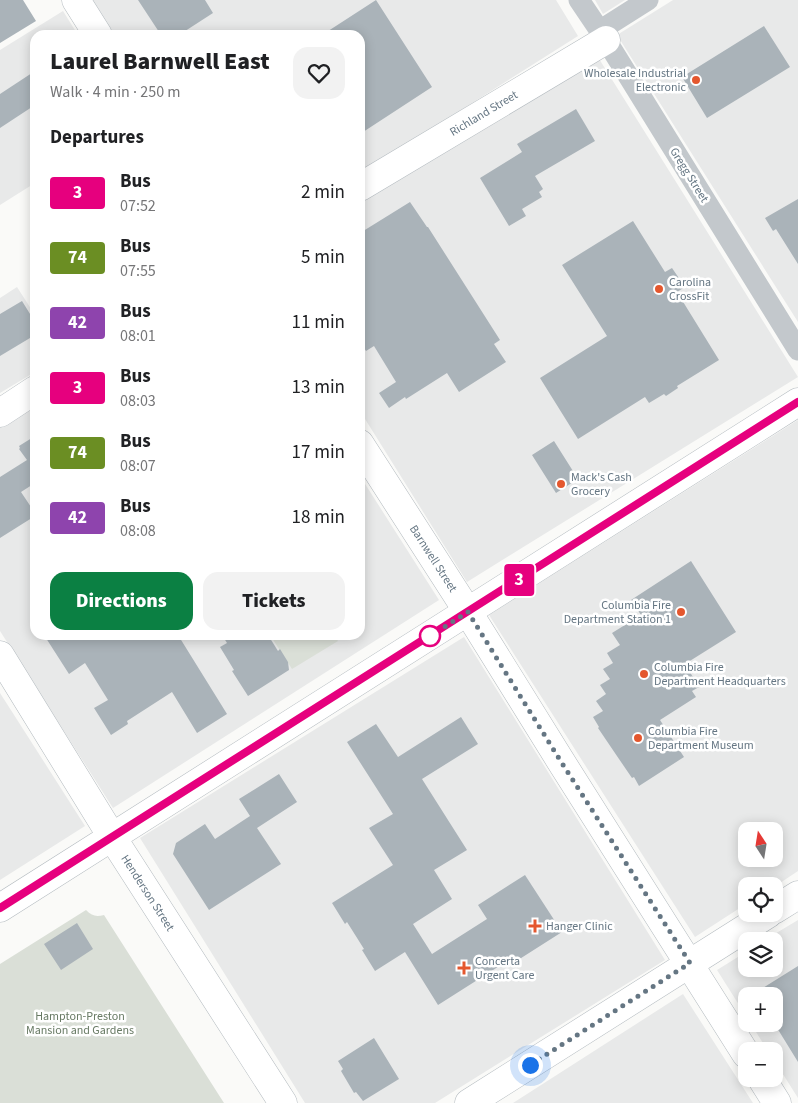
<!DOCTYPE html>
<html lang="en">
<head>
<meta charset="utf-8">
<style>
  body { margin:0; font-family:"Source Sans 3",sans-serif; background:#f2f2f2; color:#202124; height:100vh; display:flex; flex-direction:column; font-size:19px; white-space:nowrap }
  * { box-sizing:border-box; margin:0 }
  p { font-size:16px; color:#757577 }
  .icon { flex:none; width:28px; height:28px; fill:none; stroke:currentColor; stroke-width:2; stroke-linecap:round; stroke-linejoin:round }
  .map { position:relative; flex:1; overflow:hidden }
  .details { position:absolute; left:30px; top:30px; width:335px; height:610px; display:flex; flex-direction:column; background:#fff; border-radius:15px; box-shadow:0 2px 12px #0003 }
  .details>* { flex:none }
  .badge { padding:0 10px; border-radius:4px; font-size:18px; line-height:32px }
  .needle { width:32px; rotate:348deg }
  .buttons { position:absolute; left:738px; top:822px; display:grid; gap:10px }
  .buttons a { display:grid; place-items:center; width:45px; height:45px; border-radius:10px; background:#fff; box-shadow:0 2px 12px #0003; font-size:25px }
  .you { position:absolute; width:25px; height:25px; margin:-12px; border:4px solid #fff; border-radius:50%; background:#1a73e8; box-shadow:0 0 0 8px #1a73e833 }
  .map>.badge { position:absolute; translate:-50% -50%; box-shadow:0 0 0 2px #fff }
  h2 { padding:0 20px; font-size:19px; line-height:45px }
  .round { display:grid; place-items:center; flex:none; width:52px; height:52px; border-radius:15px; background:#f2f2f2 }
  .head { display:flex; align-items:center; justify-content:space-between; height:85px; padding:0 20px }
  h1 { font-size:24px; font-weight:800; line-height:38px }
  .action { display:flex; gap:10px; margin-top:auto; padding:10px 20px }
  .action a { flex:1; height:58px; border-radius:15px; background:#0b8043; color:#fff; font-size:20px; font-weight:800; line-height:58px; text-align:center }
  .action a+a { background:#f2f2f2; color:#202124 }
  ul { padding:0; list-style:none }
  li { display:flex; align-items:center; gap:15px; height:65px; padding:0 20px }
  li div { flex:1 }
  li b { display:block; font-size:19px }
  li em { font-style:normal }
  li .badge { min-width:55px; font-weight:700; text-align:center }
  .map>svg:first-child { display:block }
  .built { fill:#e8e9e9; fill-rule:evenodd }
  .green { fill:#dadfd7 }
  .building { fill:#aab3b9 }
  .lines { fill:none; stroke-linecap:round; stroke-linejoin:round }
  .secondary-casing { stroke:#b3babf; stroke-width:29 }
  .street { stroke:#c3c8cc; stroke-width:21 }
  .secondary { stroke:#fff; stroke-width:28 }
  .line-casing { stroke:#fff; stroke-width:11 }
  .line { stroke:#e6007e; stroke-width:8 }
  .walk { stroke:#657683; stroke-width:5; stroke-dasharray:0 9 }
  .poi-dot { fill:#e4572e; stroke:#fff; stroke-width:2 }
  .stop-dot { fill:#fff; stroke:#e6007e; stroke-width:2.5 }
  .labels { text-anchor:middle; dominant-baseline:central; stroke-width:5; stroke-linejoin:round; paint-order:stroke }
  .poi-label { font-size:12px; fill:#657683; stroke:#fff; text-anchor:start }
  .street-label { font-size:12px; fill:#657683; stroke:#fff }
  .park-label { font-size:12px; fill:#687a64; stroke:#fff }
</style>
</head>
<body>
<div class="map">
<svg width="798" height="1103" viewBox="0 0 798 1103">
  <rect width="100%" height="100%" fill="#fafaf8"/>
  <path class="built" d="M91 0H556L578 36 360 174V35H113Z
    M595 0H625L603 14Z
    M673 0H798V322L617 35Z
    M63 11 78 35H35V183L0 205V50Z
    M596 54 798 377 467 582 360 411V200Z
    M17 287 35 315V372L0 393V298Z
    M35 404V635H360V476L439 600 113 808 0 631V426Z
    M798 420V871L774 887 746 886V904L695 937 489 615ZM746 831H774V859H746Z
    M464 637 665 960 435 1103H305L140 838Z
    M0 693 85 826 0 880Z
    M798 920V1098L774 1060V1051H768L751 1024H774V996H746V1016L717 970 746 952V969H774V941H763Z
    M683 994 753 1103H513Z"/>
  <path class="green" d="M270 635H334L338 641 292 669Z
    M86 910C92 916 96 917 104 915L224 1103H0V964Z"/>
  <path class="building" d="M0 0H23L36 21 0 43Z
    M138 0H205L213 13 179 35H161Z
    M376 0 432 87 360 134V35H322Z
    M764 26 790 67 707 118 682 77Z
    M35 71V105L0 128V94Z
    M576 109 595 141 535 176 543 189 539 192 542 197 522 209 526 216 509 226 480 178 522 152 517 144Z
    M798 199V264L776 229 773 231 765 218Z
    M410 202 427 227H428L500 340 494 344 506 362 459 392 447 373 406 399 405 397 389 408 379 393 396 382 374 346 366 351 360 342V233Z
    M633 221 665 272 672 268 685 287 677 292 719 360 677 386 678 388 666 396 664 394 649 403 645 397 578 439 540 378 607 336 562 265Z
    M22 301 35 322V335L0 356V314Z
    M35 436V483L21 492 35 513V516L0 538V477L27 460 19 449 20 448 19 446Z
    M554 441 578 479 556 493 532 455Z
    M691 561 736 632 685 664 699 687 692 691 696 697 660 720 684 757 639 786 634 777 632 778 619 759 598 728 599 727 593 717 603 711 596 701 606 694 600 685 610 679 603 669 613 663 607 653 620 645 612 633 641 615 631 600Z
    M44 635H178L227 714 197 733 172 692 127 721 128 724 111 735 94 708 108 700 85 663 69 674Z
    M222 635H268L278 651 280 649 288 662 289 670 248 696 232 671 234 670 220 647 227 643Z
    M461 717 478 744 422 779 467 850 434 870 452 899 413 924 432 954 487 919 478 905 525 875 562 932 518 960 515 956 438 1005 405 952 375 971 362 950 364 949 347 922 345 924 332 903 393 865 369 828 393 814 347 742 376 724 398 757Z
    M279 774 297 802 257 828 281 864 209 910 173 854 176 843 205 824 215 839 250 816 239 799Z
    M77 923 93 949 61 970 44 944Z
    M798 966V1062L774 1023V996H750Z
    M374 1038 399 1079 363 1101 356 1092 354 1093 341 1071 343 1069 338 1061Z"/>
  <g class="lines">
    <g class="secondary-casing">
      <g id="secondary">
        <path d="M76 0 98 35"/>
        <path id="s1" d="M360 187 606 40"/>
        <path d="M0 413 35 390"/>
        <path id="s2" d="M360 444 468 612 560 760 746 1054"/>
        <path id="s3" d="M0 655 112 837 283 1103"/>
        <path d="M0 908 798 402"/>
        <path d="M774 910 798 895"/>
        <path d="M762 1079 777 1103"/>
        <path d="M469 1103 768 914"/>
      </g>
    </g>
    <path class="street" d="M579 0 606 40 798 350
      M599 31 648 0"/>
    <use href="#secondary" class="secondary"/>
  </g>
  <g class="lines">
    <g class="line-casing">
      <path id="line" d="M0 908 798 402"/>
    </g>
    <use href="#line" class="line"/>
    <path class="walk" d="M430 636 468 612 560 760 690 963 530 1065"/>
  </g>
  <g class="poi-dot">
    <circle cx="696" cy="80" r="5"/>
    <circle cx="659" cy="289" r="5"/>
    <circle cx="561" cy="484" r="5"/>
    <circle cx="681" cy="612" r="5"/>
    <circle cx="644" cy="674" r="5"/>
    <circle cx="638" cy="738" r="5"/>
    <path d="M532.5 918.5h5v5h5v5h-5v5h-5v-5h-5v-5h5z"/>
    <path d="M461.5 960.5h5v5h5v5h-5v5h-5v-5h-5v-5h5z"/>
  </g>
  <circle class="stop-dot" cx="430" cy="636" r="10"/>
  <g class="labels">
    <g class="poi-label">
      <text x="686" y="73" text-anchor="end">Wholesale Industrial<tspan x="686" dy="14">Electronic</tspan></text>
      <text x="669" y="282">Carolina<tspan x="669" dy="14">CrossFit</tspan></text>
      <text x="571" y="477">Mack's Cash<tspan x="571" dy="14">Grocery</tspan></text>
      <text x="671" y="605" text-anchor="end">Columbia Fire<tspan x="671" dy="14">Department Station 1</tspan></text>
      <text x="654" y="667">Columbia Fire<tspan x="654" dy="14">Department Headquarters</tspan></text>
      <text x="648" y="731">Columbia Fire<tspan x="648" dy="14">Department Museum</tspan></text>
      <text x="546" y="926">Hanger Clinic</text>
      <text x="475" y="961">Concerta<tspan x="475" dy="14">Urgent Care</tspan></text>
    </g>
    <g class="street-label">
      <text stroke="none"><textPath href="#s1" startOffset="144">Richland Street</textPath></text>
      <text transform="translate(689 175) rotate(58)">Gregg Street</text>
      <text stroke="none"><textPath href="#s2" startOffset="136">Barnwell Street</textPath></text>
      <text stroke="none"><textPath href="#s3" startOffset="280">Henderson Street</textPath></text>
    </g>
    <g class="park-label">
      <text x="80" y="1016">Hampton-Preston<tspan x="80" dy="14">Mansion and Gardens</tspan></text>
    </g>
  </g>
</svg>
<div class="buttons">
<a><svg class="needle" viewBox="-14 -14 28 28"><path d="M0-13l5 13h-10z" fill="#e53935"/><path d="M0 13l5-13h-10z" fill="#757577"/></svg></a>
<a><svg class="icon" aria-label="locate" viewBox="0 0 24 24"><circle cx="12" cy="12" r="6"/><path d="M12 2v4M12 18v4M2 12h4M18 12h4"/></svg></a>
<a><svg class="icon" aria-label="layers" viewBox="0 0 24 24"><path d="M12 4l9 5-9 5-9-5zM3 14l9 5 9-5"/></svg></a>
<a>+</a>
<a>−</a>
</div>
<div class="you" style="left:530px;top:1065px"></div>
<b class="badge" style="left:519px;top:580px;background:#e6007e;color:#fff">3</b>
<section class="details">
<div class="head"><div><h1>Laurel Barnwell East</h1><p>Walk · 4 min · 250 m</p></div><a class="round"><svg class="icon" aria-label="heart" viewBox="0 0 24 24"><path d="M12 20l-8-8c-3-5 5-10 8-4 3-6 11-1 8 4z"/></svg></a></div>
<h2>Departures</h2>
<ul>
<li><span class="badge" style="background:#e6007e;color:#fff">3</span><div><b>Bus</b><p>07:52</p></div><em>2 min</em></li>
<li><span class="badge" style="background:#6b8e23;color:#fff">74</span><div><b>Bus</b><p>07:55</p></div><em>5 min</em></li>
<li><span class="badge" style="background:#8e44ad;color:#fff">42</span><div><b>Bus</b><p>08:01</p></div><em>11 min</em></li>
<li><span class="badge" style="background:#e6007e;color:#fff">3</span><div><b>Bus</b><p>08:03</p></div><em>13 min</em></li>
<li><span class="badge" style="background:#6b8e23;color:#fff">74</span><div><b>Bus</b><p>08:07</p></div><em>17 min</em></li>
<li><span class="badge" style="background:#8e44ad;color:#fff">42</span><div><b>Bus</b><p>08:08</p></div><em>18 min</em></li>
</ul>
<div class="action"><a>Directions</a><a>Tickets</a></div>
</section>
</div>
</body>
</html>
